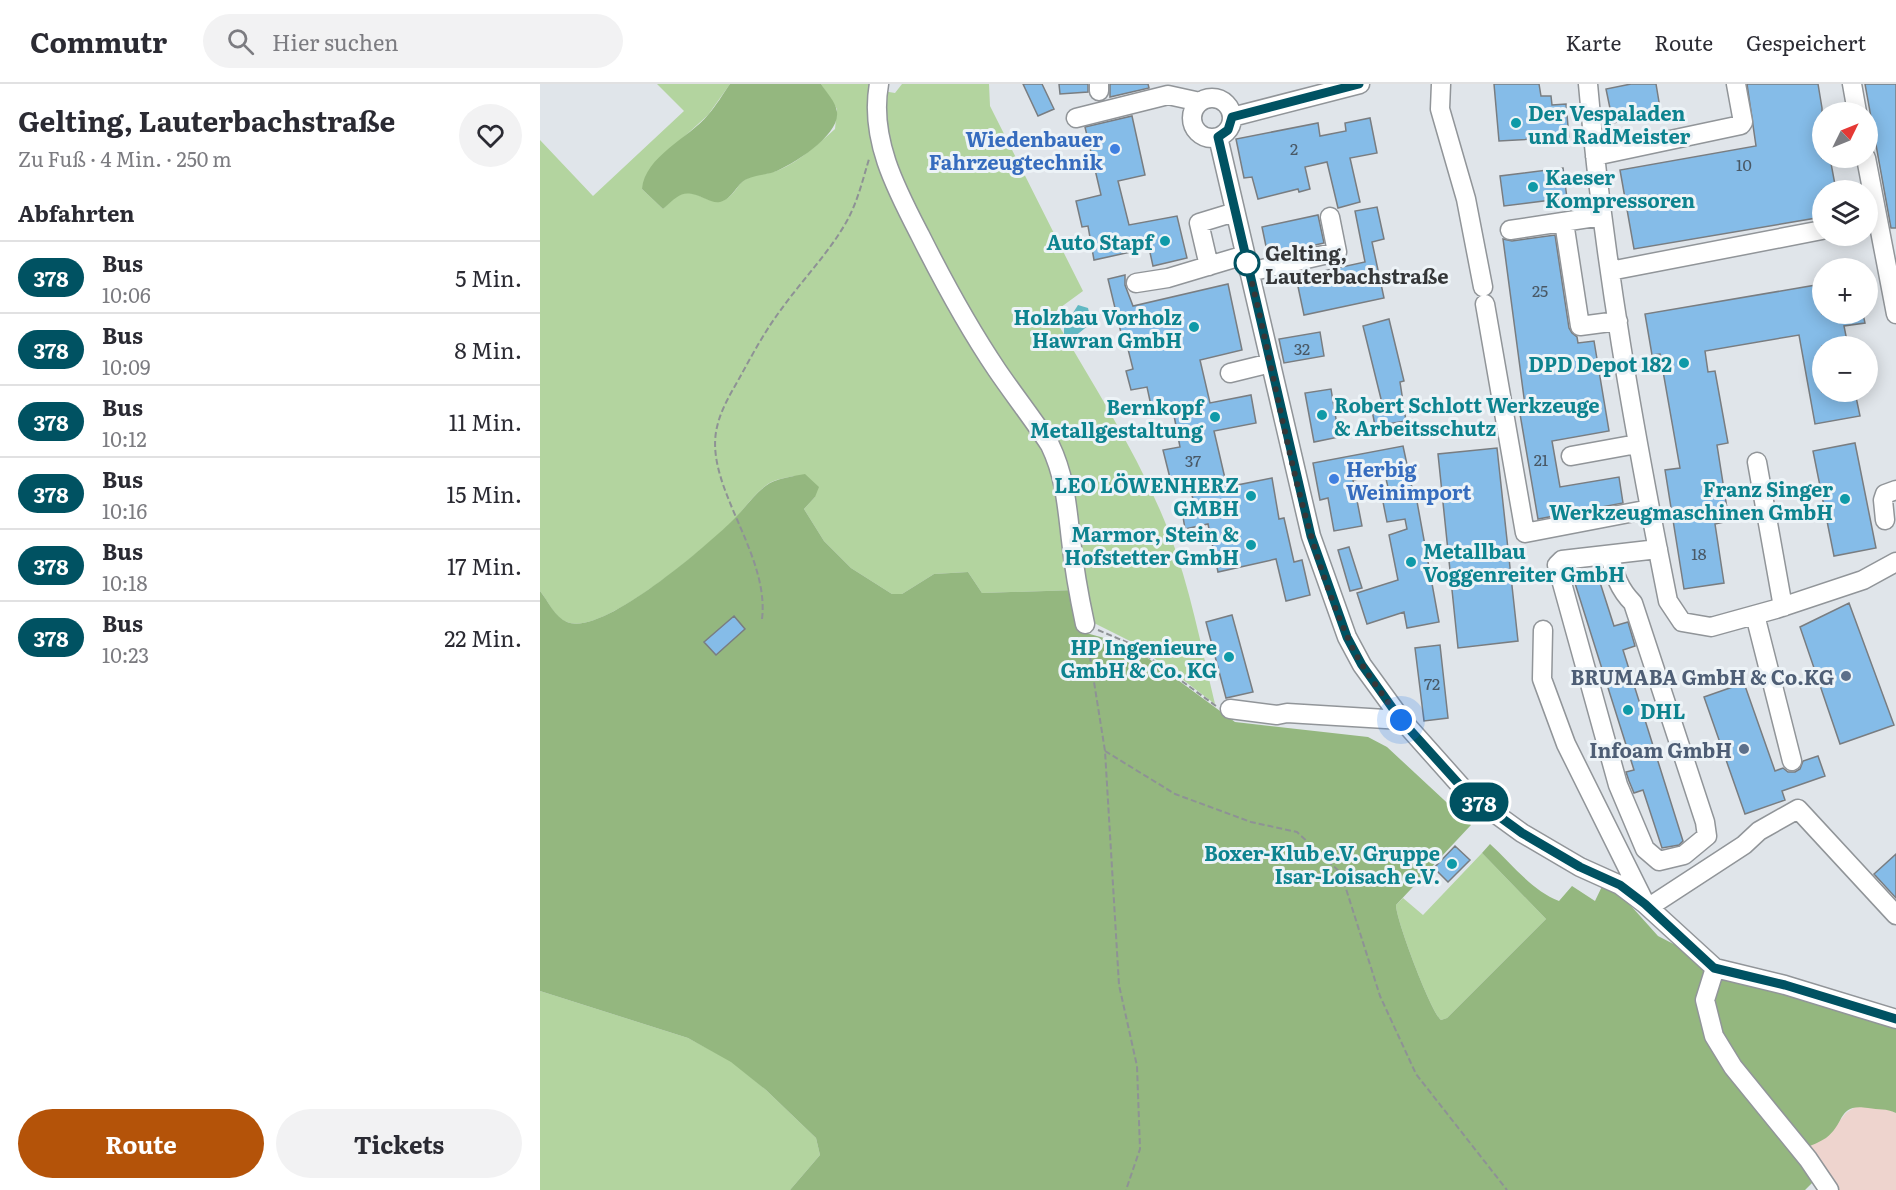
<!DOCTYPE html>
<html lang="de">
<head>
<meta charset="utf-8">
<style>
  body { margin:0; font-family:Literata,serif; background:#f2f2f3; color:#2b2b33; height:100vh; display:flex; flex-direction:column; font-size:22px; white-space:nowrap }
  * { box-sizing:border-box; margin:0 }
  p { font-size:20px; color:#7c7c81 }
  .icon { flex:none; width:33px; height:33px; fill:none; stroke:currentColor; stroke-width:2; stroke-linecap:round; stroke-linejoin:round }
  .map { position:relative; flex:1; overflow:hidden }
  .drawer { display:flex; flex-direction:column; background:#fff; width:540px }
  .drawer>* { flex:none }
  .badge { padding:0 12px; border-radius:20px; font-size:21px; line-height:39px }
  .needle { width:39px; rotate:47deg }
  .controls { position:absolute; left:1272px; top:18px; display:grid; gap:12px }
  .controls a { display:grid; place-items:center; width:66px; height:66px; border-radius:50%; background:#fff; box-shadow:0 3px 15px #0003; font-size:30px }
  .you { position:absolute; width:30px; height:30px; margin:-15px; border:4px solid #fff; border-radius:50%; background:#1a73e8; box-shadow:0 0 0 9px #1a73e833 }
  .map>.badge { position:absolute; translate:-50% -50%; box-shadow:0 0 0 3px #fff }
  h2 { padding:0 18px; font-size:22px; line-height:54px }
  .round { display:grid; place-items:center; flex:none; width:63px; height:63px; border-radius:32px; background:#f2f2f3 }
  .head { display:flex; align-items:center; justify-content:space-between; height:102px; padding:0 18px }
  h1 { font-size:28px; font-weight:700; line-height:45px }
  .primary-button { display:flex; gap:12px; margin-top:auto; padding:12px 18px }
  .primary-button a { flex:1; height:69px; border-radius:36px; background:#b45309; color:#fff; font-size:24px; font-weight:700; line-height:69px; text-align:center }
  .primary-button a+a { background:#f2f2f3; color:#2b2b33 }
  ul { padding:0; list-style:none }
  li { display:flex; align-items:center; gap:18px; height:72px; padding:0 18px; border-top:2px solid #e1e1e2 }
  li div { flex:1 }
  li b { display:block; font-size:22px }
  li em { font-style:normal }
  li .badge { min-width:66px; font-weight:700; text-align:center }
  header { display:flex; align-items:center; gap:36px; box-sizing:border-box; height:84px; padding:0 30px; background:#fff; border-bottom:2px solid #e1e1e2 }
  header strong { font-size:28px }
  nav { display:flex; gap:33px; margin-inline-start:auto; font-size:21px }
  .search { width:420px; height:54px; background:#f2f2f3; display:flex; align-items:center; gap:15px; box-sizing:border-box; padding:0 21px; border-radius:33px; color:#7c7c81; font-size:22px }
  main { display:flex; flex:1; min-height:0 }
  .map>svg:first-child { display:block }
  .commercial { fill:#eed4ce }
  .green { fill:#b3d49f }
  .forest { fill:#94b77f }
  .water { fill:#61b9c3 }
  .building { fill:#85bce8; stroke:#797d81; stroke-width:1.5 }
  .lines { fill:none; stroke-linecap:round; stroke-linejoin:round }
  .minor-casing { stroke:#919599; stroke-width:21 }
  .path { stroke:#8e9295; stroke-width:2; stroke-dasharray:6 3; stroke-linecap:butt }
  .minor { stroke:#fff; stroke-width:18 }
  .line-casing { stroke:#fff; stroke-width:14 }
  .line { stroke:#005262; stroke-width:9 }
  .walk { stroke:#353739; stroke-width:6; stroke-dasharray:0 10.8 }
  .culture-dot { fill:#0f9aa8; stroke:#edf3f7; stroke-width:2 }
  .shop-dot { fill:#3f7fe0; stroke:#edf3f7; stroke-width:2 }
  .stop-dot { fill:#fff; stroke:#005262; stroke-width:3 }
  .service-dot { fill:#5c6f8a; stroke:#edf3f7; stroke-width:2 }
  .labels { text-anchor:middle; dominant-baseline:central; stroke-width:6; stroke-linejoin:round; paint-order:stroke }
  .number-label { font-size:16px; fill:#495865 }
  .culture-label { font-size:20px; font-weight:bold; fill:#0d838f; stroke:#edf3f7; text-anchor:end }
  .shop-label { font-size:20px; font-weight:bold; fill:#366cbe; stroke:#edf3f7; text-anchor:end }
  .stop-label { font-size:20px; font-weight:bold; fill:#353739; stroke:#edf3f7; text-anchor:start }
  .service-label { font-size:20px; font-weight:bold; fill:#4e5e75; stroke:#edf3f7; text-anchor:end }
</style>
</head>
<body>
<header>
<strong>Commutr</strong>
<div class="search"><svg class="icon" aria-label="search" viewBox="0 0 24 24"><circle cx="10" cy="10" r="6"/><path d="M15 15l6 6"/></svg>Hier suchen</div>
<nav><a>Karte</a><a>Route</a><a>Gespeichert</a></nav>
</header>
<main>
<section class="drawer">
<div class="head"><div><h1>Gelting, Lauterbachstraße</h1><p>Zu Fuß · 4 Min. · 250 m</p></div><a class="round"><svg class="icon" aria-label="heart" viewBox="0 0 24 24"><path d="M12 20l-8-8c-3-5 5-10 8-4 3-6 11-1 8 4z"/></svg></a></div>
<h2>Abfahrten</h2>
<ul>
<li><span class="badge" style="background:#005262;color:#fff">378</span><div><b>Bus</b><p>10:06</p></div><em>5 Min.</em></li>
<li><span class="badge" style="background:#005262;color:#fff">378</span><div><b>Bus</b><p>10:09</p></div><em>8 Min.</em></li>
<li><span class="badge" style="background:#005262;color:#fff">378</span><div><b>Bus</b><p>10:12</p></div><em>11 Min.</em></li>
<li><span class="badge" style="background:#005262;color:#fff">378</span><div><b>Bus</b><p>10:16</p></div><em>15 Min.</em></li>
<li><span class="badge" style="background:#005262;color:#fff">378</span><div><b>Bus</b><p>10:18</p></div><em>17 Min.</em></li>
<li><span class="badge" style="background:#005262;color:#fff">378</span><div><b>Bus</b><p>10:23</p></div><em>22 Min.</em></li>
</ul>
<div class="primary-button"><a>Route</a><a>Tickets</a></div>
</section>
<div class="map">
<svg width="1356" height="1106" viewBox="0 0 1356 1106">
  <rect width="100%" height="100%" fill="#e0e5ea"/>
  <path class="commercial" d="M1318 1021 1329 1024 1342 1023 1356 1029V1106H1284L1265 1064 1287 1053 1306 1029Z"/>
  <path class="green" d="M117 0H190L168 31 134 62 102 105 123 125C128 120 134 113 140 110 154 103 169 122 184 116 195 112 197 99 208 94 217 90 229 90 239 86 260 77 278 60 295 45L297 25 281 0H337L342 74 509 367 536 506 442 509 428 488 394 490 362 510H352L311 484 284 457 264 425 275 413 254 392C246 394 235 395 228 400 214 410 204 425 193 437 167 462 62 553 27 538 15 534 8 517 0 507V56L53 112 144 27Z
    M362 0H449L450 22 543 207 517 226 515 235C555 304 600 373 629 448 650 503 661 562 675 620L594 559 548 536 530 414 438 250 348 69 343 7 355 9Z
    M942 769 1006 835 907 934 901 936C891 928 856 836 856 821L863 814 883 831Z
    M0 907 148 954 191 977 226 1006 276 1054 280 1071 250 1106H0Z"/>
  <path class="forest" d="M190 0H281C286 8 296 18 297 28 300 51 254 80 234 88 225 91 215 91 207 95 196 100 193 115 180 118 175 119 171 117 166 115 143 105 141 109 123 125L102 105C105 72 149 54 168 31 176 22 183 10 190 0Z
    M265 390 279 403 275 413 264 425 284 457 311 484 352 510H362L394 490 428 488 442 509 536 506 546 549 586 560 597 566 695 638 828 653 847 663 931 741 856 821C856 836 891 928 901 936L907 934 1006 835 942 769 950 760C971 779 992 807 1019 817L1032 802 1055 817 1066 794 1118 852 1149 868 1356 935V1029C1346 1024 1339 1026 1328 1024 1297 1019 1306 1039 1286 1054 1280 1058 1272 1061 1265 1064L1276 1095 1265 1106H250L280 1071 276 1054 226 1006 191 978 148 954 0 907V507C8 517 15 533 27 538 62 553 166 462 191 438 204 426 215 408 230 399 240 394 254 392 265 390Z"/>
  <path class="water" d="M538 221 548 224 551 236 549 241 529 257 524 254V243Z"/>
  <path class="building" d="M483 0H502L514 25 498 32Z
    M519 0H548V8L520 10Z
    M570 0H608L609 4 570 13Z
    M954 0H999L1001 12H1011L1012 21 1026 20 1029 53 959 57Z
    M1091 0H1116L1121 30 1073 39 1066 5Z
    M1207 0H1278L1282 24V74H1290L1296 106H1282V133L1094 165 1080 86 1216 62Z
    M1325 0H1356V144H1351Z
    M592 32 605 91 578 97 589 141 637 132 647 174 613 182 609 164 554 176 548 142 542 143 536 117 561 111 545 43Z
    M830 34 837 69 810 74 820 118 798 124 787 78 765 83 770 105 759 108 758 105 718 115 712 93 704 94 696 55 778 39 780 52 806 47 805 39Z
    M1023 84 1027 114 964 122 960 92Z
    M837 123 844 155 832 158 844 214 764 231 756 193 825 178 815 127Z
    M778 131 784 159 728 172 722 143Z
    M1015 151 1029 244 1032 249 1037 253 1038 259 1054 257 1069 347 1012 357 1020 403 1079 393 1083 419 998 435 980 330 986 329 963 155 972 157Z
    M585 191V201L593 222 688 200 702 266 660 276 670 319 711 311 716 339 674 347 687 403 732 394 739 435 744 434 754 478 762 476 770 511 746 517 736 475 678 488 668 440 645 445 642 426 655 422 647 394 631 398 623 366 640 363 632 321 612 326 607 303 591 306 586 287 593 285 585 253H582L568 195Z
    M1282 200V230H1323L1325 239 1304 242 1308 262H1282V308H1315L1320 332 1275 340 1259 251 1165 267 1168 288 1175 287 1188 359 1177 361 1189 437 1175 440 1184 499 1144 505 1125 386 1140 384 1120 270 1112 271 1105 230Z
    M849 235 864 297 860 298 866 337 835 342 831 321 842 319 823 242Z
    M780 248 784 272 744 279 739 255Z
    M791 305 799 353 774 358 765 309Z
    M1315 359 1336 464 1294 472 1273 367Z
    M863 362 874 413 876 412 899 538 867 544 864 528 827 540 817 509 858 496 849 451 867 445 865 435 847 438 843 418 851 417 845 390 813 396 822 442 794 447 788 414 780 416 773 379Z
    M957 364 978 557 918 564 898 370Z
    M809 463 822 504 810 507 798 466Z
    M1056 486 1074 542 1088 538 1095 562 1083 566 1143 757 1139 761 1122 764 1103 706 1094 709 1089 697 1086 688 1094 686 1033 493Z
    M1309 519 1354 641 1300 660 1260 543Z
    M692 531 713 608 686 614 666 538Z
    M194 532 205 545 176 571 164 558Z
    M900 561 908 634 884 637 875 564Z
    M1204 599 1235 687 1243 684 1248 688H1255L1260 685 1263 677 1278 672 1285 692 1242 707 1245 716 1205 730 1164 613Z
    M915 762 930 776 908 798 894 784Z
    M1356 770V814L1334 790Z"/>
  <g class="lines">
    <g class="minor-casing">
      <path id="minor" d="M339 0C329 54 356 105 380 151 403 197 428 243 457 286 474 311 493 335 510 361 525 392 527 422 531 456 534 484 539 512 545 540
        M901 0 900 25 926 115 943 203
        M1048 0C1063 174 1094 346 1128 517L1142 538 1171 543 1236 525 1323 496 1356 478
        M1312 0 1317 28
        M559 7V0
        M652 34a20 20 0 1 1 40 0a20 20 0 1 1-40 0Z
        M692 33 820 0
        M536 34 628 11 660 18
        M678 53 771 452 807 553 822 581 862 636 927 709 982 749 1040 783 1080 801 1105 820 1175 884 1245 901 1356 935
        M1055 72 1201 41 1203 38 1196 0
        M1326 74 1356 230
        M1024 138 1040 242 1078 237
        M970 146 1062 132
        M669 182 659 139 695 128
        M1070 187 1282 146
        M709 188 797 168 790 133
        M596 199 628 194 705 171
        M945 220 985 449 1110 425
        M690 289 731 279
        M1031 372 1097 360
        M1217 378 1243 523
        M1345 436 1343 416 1345 410 1356 406
        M1070 471C1074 490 1079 505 1093 519L1165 738 1167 752 1144 771 1119 777 1105 765 1078 701 1017 481 1022 476 1118 465
        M1215 531 1252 677
        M1003 546 1002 595 1026 660 1103 815
        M690 625 737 631 747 629 862 636
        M1109 823 1204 761 1219 747 1258 725 1356 831
        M1175 884 1165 916 1174 952 1193 983 1268 1075 1289 1106"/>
    </g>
    <path class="path" d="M222 535C230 469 163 401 177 343 181 325 191 309 200 293 212 271 225 247 240 227 262 196 290 168 308 135 318 116 323 95 329 75
      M558 546 591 560 676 622
      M547 554 565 667 579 901 597 982 600 1065 586 1106
      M565 667 635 710 711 738 757 748 801 789 840 912 876 990 967 1106"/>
    <use href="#minor" class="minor"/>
  </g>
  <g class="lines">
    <g class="line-casing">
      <path id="line" d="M819 0 692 33 688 46 678 53 771 452 807 553 822 581 861 636 927 709 982 749 1040 783 1080 801 1105 820 1174 884 1245 901 1356 935"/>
    </g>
    <use href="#line" class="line"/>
    <path class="walk" d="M707 179C739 303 755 434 807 552 820 583 842 609 861 636"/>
  </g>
  <g class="culture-dot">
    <circle cx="976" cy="39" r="6"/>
    <circle cx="993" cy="103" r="6"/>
    <circle cx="625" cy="157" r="6"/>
    <circle cx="654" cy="243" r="6"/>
    <circle cx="1144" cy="279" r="6"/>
    <circle cx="782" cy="331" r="6"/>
    <circle cx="675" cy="333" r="6"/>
    <circle cx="711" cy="412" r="6"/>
    <circle cx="1305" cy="415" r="6"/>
    <circle cx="711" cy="461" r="6"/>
    <circle cx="871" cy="478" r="6"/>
    <circle cx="689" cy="573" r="6"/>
    <circle cx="1088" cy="626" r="6"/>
    <circle cx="912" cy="780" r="6"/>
  </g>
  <g class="shop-dot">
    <circle cx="575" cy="65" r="6"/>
    <circle cx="794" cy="395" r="6"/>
  </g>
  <circle class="stop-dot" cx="707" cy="179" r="12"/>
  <g class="service-dot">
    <circle cx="1306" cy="592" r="6"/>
    <circle cx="1204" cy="665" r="6"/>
  </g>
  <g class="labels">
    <g class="number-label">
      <text x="754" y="64">2</text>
      <text x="1204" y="80">10</text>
      <text x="1000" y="206">25</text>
      <text x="762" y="264">32</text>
      <text x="1001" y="375">21</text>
      <text x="653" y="376">37</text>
      <text x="1159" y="469">18</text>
      <text x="892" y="599">72</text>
    </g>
    <g class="culture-label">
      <text x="988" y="28" text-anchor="start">Der Vespaladen<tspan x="988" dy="23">und RadMeister</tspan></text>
      <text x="1005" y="92" text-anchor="start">Kaeser<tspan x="1005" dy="23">Kompressoren</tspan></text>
      <text x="613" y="157">Auto Stapf</text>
      <text x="642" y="232">Holzbau Vorholz<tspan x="642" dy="23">Hawran GmbH</tspan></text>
      <text x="1132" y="279">DPD Depot 182</text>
      <text x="794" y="320" text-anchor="start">Robert Schlott Werkzeuge<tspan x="794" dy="23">&amp; Arbeitsschutz</tspan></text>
      <text x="663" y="322">Bernkopf<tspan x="663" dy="23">Metallgestaltung</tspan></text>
      <text x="699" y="400">LEO LÖWENHERZ<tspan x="699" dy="23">GMBH</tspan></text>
      <text x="1293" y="404">Franz Singer<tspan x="1293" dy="23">Werkzeugmaschinen GmbH</tspan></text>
      <text x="699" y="449">Marmor, Stein &amp;<tspan x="699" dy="23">Hofstetter GmbH</tspan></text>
      <text x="883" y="466" text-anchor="start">Metallbau<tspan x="883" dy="23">Voggenreiter GmbH</tspan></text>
      <text x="677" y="562">HP Ingenieure<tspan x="677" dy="23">GmbH &amp; Co. KG</tspan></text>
      <text x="1100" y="626" text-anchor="start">DHL</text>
      <text x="900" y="768">Boxer-Klub e.V. Gruppe<tspan x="900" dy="23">Isar-Loisach e.V.</tspan></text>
    </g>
    <g class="shop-label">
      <text x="563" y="54">Wiedenbauer<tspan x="563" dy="23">Fahrzeugtechnik</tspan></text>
      <text x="806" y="384" text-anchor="start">Herbig<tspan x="806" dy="23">Weinimport</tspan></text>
    </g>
    <g class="stop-label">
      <text x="725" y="168">Gelting,<tspan x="725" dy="23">Lauterbachstraße</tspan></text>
    </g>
    <g class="service-label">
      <text x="1294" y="592">BRUMABA GmbH &amp; Co.KG</text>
      <text x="1192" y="665">Infoam GmbH</text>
    </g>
  </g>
</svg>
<div class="controls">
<a><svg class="needle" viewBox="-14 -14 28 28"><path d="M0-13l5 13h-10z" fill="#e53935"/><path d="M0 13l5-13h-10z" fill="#7c7c81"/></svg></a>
<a><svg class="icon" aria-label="layers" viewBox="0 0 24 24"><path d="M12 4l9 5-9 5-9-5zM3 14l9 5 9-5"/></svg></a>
<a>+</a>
<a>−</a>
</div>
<div class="you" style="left:861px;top:636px"></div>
<b class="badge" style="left:939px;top:718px;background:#005262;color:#fff">378</b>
</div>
</main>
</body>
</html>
